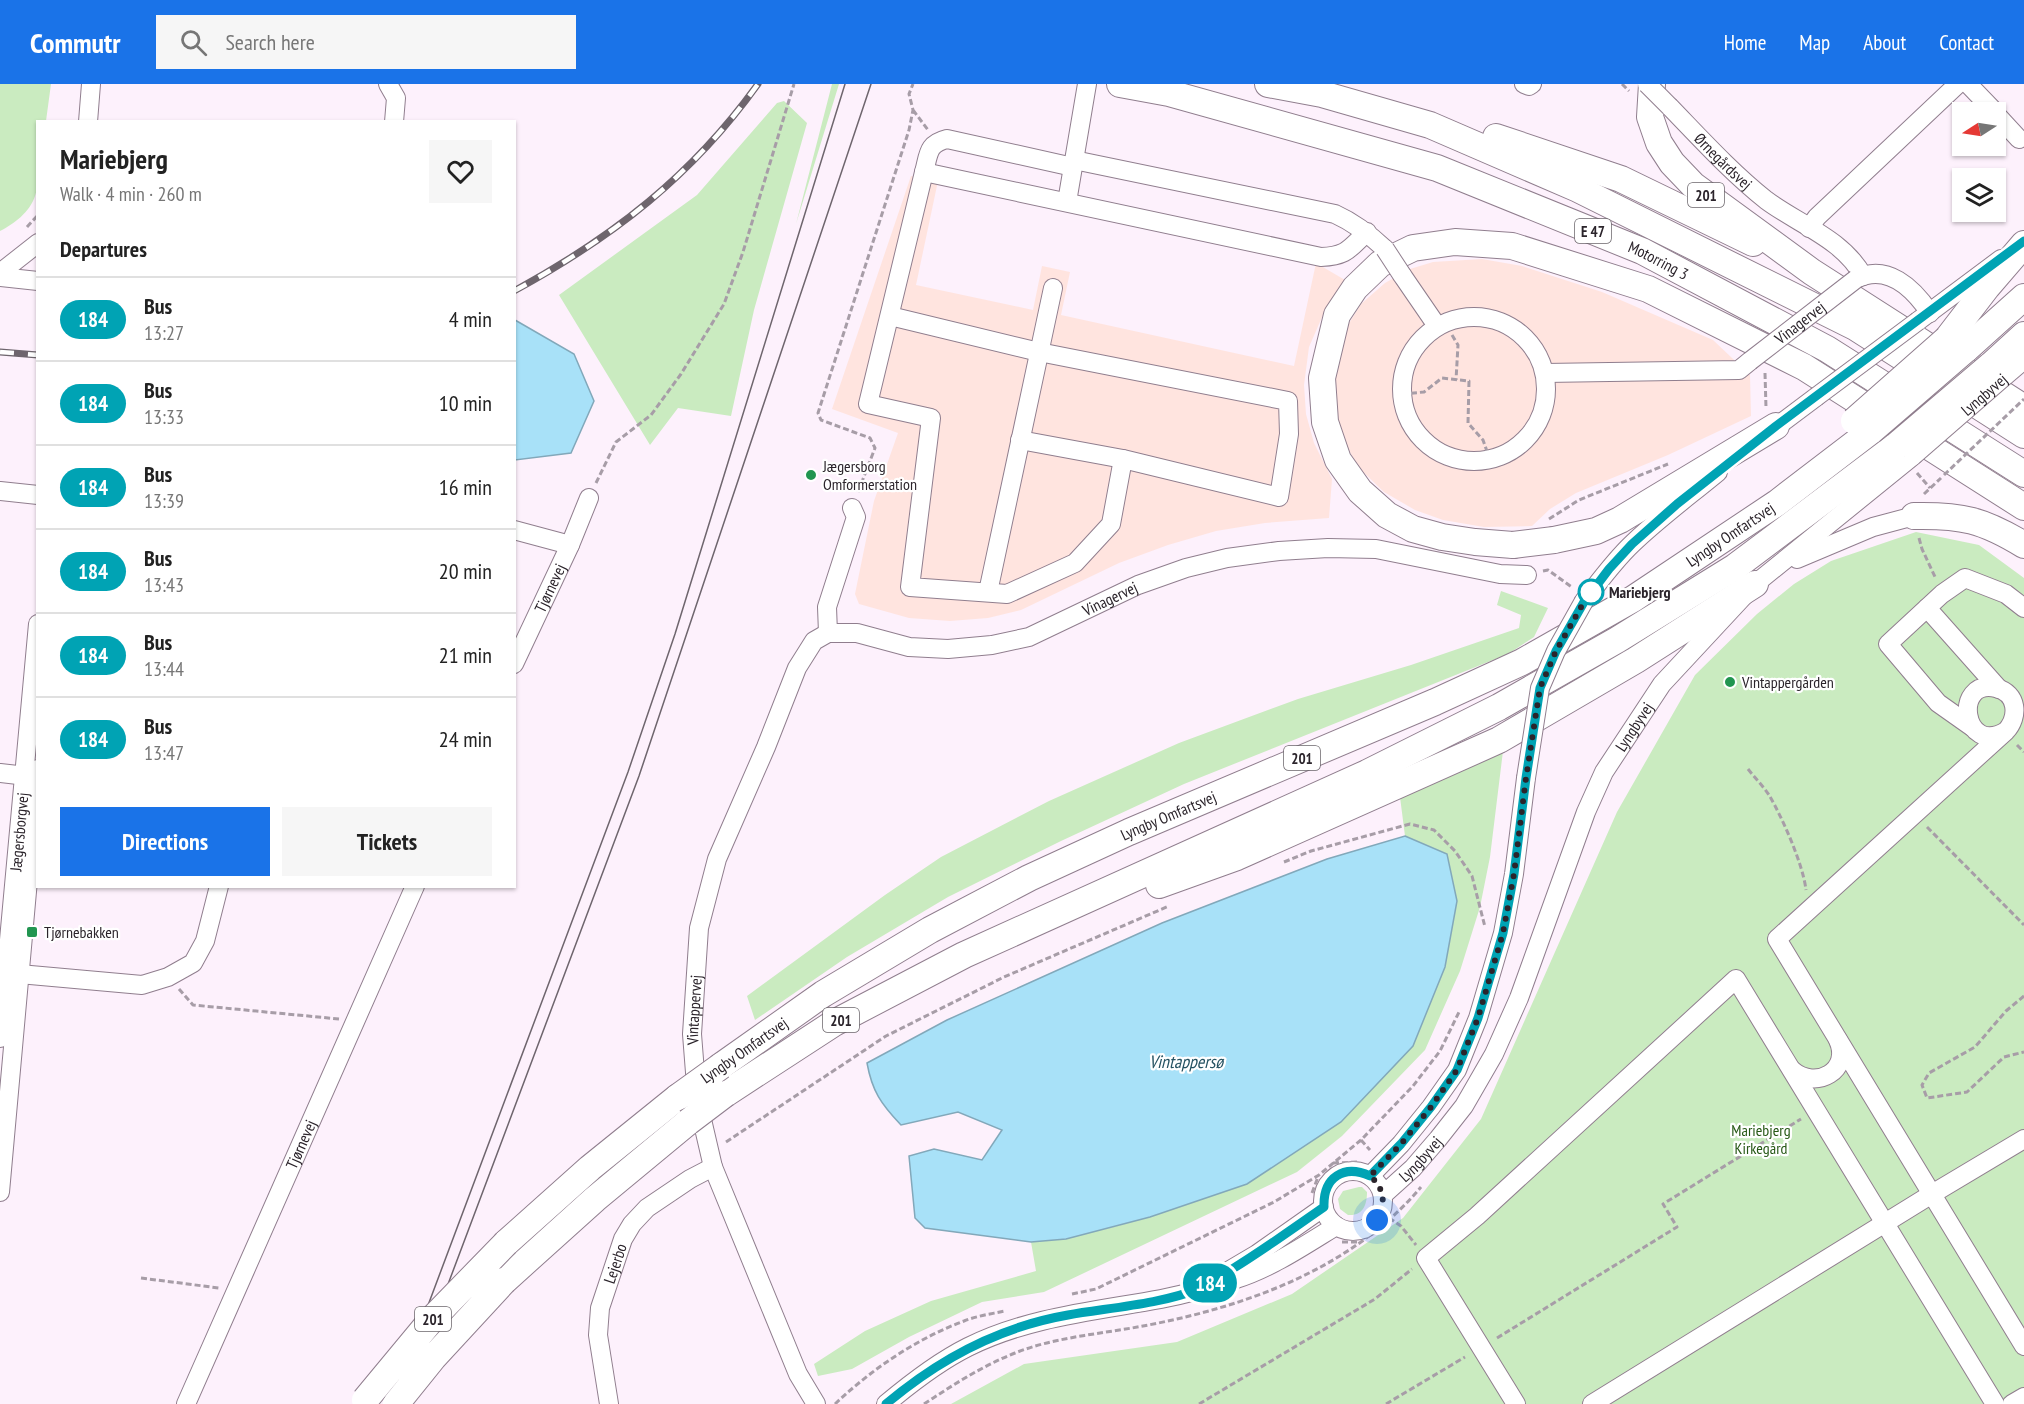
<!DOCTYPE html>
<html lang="en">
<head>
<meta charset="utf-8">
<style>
  body { margin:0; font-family:"PT Sans Narrow",sans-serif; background:#f6f6f6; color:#222; height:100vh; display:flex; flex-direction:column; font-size:22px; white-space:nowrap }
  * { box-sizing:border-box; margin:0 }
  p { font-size:20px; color:#767676 }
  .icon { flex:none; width:33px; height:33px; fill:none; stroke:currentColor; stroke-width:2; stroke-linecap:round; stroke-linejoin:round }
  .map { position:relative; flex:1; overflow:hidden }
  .sheet { position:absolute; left:36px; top:36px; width:480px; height:768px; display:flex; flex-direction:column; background:#fff; border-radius:0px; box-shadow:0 2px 4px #0004 }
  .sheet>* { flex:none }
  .badge { padding:0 12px; border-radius:20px; font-size:21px; line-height:39px }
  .needle { width:39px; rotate:258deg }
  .controls { position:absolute; left:1952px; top:18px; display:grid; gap:12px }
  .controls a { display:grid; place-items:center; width:54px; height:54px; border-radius:0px; background:#fff; box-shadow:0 2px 4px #0004; font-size:30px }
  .you { position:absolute; width:30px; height:30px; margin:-15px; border:4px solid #fff; border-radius:50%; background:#1a73e8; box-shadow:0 0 0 9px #1a73e833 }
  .map>.badge { position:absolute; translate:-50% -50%; box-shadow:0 0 0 3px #fff }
  h2 { padding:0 24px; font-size:22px; line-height:54px }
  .round { display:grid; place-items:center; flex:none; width:63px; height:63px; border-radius:0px; background:#f6f6f6 }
  .head { display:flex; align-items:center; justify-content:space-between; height:102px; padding:0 24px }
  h1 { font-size:28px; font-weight:700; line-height:45px }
  .action { display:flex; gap:12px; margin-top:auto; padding:12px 24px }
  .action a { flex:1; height:69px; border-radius:0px; background:#1a73e8; color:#fff; font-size:24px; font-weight:700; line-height:69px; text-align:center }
  .action a+a { background:#f6f6f6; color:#222 }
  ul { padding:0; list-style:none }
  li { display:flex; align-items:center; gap:18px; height:84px; padding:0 24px; border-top:2px solid #e0e0e0 }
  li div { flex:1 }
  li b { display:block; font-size:22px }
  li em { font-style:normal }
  li .badge { min-width:66px; font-weight:700; text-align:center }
  header { display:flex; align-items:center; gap:36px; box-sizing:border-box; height:84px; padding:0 30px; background:#1a73e8; color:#fff }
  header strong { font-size:28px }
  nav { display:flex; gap:33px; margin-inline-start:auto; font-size:21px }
  .search { width:420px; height:54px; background:#f6f6f6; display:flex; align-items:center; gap:15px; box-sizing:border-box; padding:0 21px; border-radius:0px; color:#767676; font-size:22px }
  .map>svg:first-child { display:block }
  .industrial { fill:#ffe4df }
  .green { fill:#caebc0 }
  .water { fill:#a8e1f8; stroke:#82a8ba; stroke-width:1.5 }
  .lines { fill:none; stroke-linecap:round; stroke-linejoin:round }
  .minor-casing { stroke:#907e8e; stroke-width:20 }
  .highway-casing { stroke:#907e8e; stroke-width:28 }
  .path { stroke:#a79da7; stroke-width:3; stroke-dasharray:6 3; stroke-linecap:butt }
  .minor { stroke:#fff; stroke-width:18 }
  .highway { stroke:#fff; stroke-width:26 }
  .tram { stroke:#6e656d; stroke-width:1.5 }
  .rail-casing { stroke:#6e656d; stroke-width:7 }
  .rail { stroke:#fff; stroke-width:4.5; stroke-dasharray:14; stroke-linecap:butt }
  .minor-bridge-casing { stroke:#907e8e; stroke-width:20; stroke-linecap:butt }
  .highway-bridge-casing { stroke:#907e8e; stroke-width:28; stroke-linecap:butt }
  .path-bridge { stroke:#a79da7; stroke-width:3; stroke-dasharray:6 3; stroke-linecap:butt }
  .minor-bridge { stroke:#fff; stroke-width:18 }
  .highway-bridge { stroke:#fff; stroke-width:26 }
  .line-casing { stroke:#fff; stroke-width:14 }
  .line { stroke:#00a3b4; stroke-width:9 }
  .walk { stroke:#2b242b; stroke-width:6; stroke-dasharray:0 10.8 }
  .poi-dot { fill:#219550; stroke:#fff; stroke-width:2 }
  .stop-dot { fill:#fff; stroke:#00a3b4; stroke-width:3 }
  .labels { text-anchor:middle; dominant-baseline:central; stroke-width:4.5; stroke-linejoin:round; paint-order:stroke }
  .shield { fill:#fff; stroke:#6b666b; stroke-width:1.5 }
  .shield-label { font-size:15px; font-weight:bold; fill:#2b242b }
  .street-label { font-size:16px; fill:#2b242b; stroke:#fff }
  .poi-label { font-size:16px; fill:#2b242b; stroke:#fff; text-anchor:start }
  .stop-label { font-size:16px; font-weight:bold; fill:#2b242b; stroke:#fff; text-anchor:start }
  .park-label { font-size:16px; fill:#265815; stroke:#fff }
  .water-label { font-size:18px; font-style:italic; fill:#265363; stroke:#fff }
</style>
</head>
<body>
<header>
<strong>Commutr</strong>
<div class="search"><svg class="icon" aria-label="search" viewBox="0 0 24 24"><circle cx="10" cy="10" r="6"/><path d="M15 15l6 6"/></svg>Search here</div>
<nav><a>Home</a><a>Map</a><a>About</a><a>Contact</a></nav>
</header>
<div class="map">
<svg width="2024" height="1320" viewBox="0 0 2024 1320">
  <rect width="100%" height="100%" fill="#fdf1fc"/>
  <path class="industrial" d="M911 92 938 97 916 201 1033 226 1042 182 1070 188 1061 231 1294 282 1316 179 1345 196 1326 224 1309 263 1304 301 1306 330 1314 359 1332 395 1329 434 1265 439 1216 447 1168 461 1119 479 1021 526 988 534 950 537 909 534 859 520 855 510 874 417 898 349 832 325Z
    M1482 175 1522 182 1602 208 1713 256 1750 291 1751 332 1668 371 1576 409 1550 425 1532 442 1484 443 1443 436 1415 426 1384 408 1358 383 1342 353 1334 321 1332 291 1343 249 1361 220 1385 199 1410 185 1433 178Z"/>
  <path class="green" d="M0 0H51L46 37 38 38C38 56 41 95 35 112 30 128 14 140 0 147Z
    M832 0H839L796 140Z
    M784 17 807 39 754 226 731 332 678 324 650 361 559 211 697 111 777 19Z
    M1916 448 1979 461 2024 494V1320H951L1024 1280 1177 1258 1292 1210 1403 1134 1481 1035 1617 728 1695 591 1757 530 1794 500 1831 477Z
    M1501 507 1548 524 1534 553 1508 570 1184 700 1061 757 948 813 847 873 755 936 747 912 885 811 941 773 1049 717 1179 659 1298 615 1411 581 1519 544 1521 531 1497 521Z
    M1503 667 1490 773 1480 823 1460 887 1425 966 1342 1052 1297 1088 1044 1208 982 1218 909 1253 852 1285 818 1292 814 1280 865 1247 931 1217 1036 1187 1031 1158C1105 1151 1176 1124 1247 1100L1447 770 1405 752 1400 713Z
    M1359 1103H1362L1367 1108C1367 1121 1363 1132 1348 1131L1340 1125 1338 1115 1343 1107Z"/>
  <path class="water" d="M515 236 574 270 594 317 571 369 515 376Z
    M1405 752 1447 770 1457 817 1445 883 1413 962 1341 1038 1247 1100 1150 1133 1066 1155 1031 1158 925 1144 915 1134 909 1072 934 1065 982 1076 1002 1046 958 1028 901 1041C881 1020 872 1007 867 979L947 936 1162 839 1327 775Z"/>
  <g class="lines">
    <g class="minor-casing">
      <g id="minor">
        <path d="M388 0 396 14 394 38"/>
        <path d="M1524 0 1529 2 1532 0"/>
        <path d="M1968 0 1995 28"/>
        <path id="s1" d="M1670 23C1701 55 1731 88 1766 116 1798 140 1843 155 1863 192"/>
        <path d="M1995 29 2019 55"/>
        <path d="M88 38 91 0"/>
        <path d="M1074 76 1335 130C1355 139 1369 150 1385 165"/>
        <path d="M1073 83 947 55C927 60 929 70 924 88L1321 173C1347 172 1349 165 1367 148"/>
        <path d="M924 88 868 320 931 334 910 503 1007 510 1075 479 1111 440 1123 375"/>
        <path d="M1067 118 1087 0"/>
        <path d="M1809 144 1817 133 1958 0"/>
        <path d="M0 189 38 159"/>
        <path d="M1402 191 1437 242"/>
        <path d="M0 193 38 197"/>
        <path d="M1856 195C1887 179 1913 204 1930 229"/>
        <path d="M890 232 1039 268 1288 317 1289 350 1279 413 1123 375 1020 356"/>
        <circle cx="1474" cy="305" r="72"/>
        <path d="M1918 237 2001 175"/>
        <path d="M1545 289 1739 286 1750 277"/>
        <path d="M2005 292 2024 276"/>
        <path d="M1768 349 1816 313"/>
        <path d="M0 407 38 411"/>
        <path d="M514 446 570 461"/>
        <path d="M1797 475 1873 443 1914 432"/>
        <path d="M988 508 1053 204"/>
        <path d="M1584 517C1599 498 1614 477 1632 460 1659 434 1689 412 1718 388"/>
        <path d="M1927 524 1999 605"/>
        <path d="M828 549 827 523 856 433 852 424"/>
        <path id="s2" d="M514 580 570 461 589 414"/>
        <path d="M1972 643 1938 619 1888 560 1942 510 1965 494 2006 510 2024 524"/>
        <path d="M2006 647C1963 673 1952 594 1996 604 2018 609 2019 633 2006 647L1777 855 2024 1262"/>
        <path d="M0 689 35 693"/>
        <path d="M8 889 142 901 168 893 193 879 205 857 219 802"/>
        <path id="s3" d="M0 954 38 540"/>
        <path d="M1792 986C1816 1007 1852 986 1838 956"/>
        <circle cx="1353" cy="1117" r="30"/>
        <path d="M1370 1092 1401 1060 1431 1023 1457 986 1478 934 1503 849 1514 790 1526 694"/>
        <path d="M0 1108 38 685"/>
        <path id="s4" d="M1383 1111 1413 1084 1438 1055 1464 1022 1494 970 1519 914 1586 728 1604 688 1662 600 1755 500 1913 372"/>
        <path d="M1218 1193 1257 1170 1324 1123"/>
        <path id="s5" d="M186 1320 415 802"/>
        <path id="s6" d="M609 1320 598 1251 600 1224 623 1155 632 1140 647 1124 690 1095 713 1083"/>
        <path id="s7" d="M816 1320 798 1290 713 1083 697 1014 692 950 699 844 717 775 766 663 797 584 814 557 828 549H857L909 563 948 565 992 561 1029 553 1138 501 1186 484 1227 474 1279 467 1328 464 1376 465 1500 490 1527 491"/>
        <path d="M886 1320C911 1299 938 1278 968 1263 1028 1233 1096 1227 1161 1215 1186 1210 1212 1203 1236 1195 1271 1184 1305 1161 1336 1142"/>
        <path d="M1516 1320 1426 1174 1477 1132 1736 895 1995 1320"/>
        <path d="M1592 1320 1932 1110 2024 1055"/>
        <path d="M2012 1320 2024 1313"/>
      </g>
    </g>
    <g class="highway-casing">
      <g id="highway">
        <path id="s8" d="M1120 0 1169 9 1437 84 1642 167 1827 265 2024 390"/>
        <path d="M1268 0 1322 10 1430 41 1578 105 1855 243 2024 351"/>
        <path d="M1652 0 1650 33 1659 59 1672 79 1693 101 1812 188 2024 324"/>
        <path d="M1496 53 1621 95 1753 159"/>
        <path d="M1947 255 1987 203 2024 160"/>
        <path d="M1965 266 2024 213"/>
        <path d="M1990 282 2024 251"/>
        <path d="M1914 432C1962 431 1983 436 2024 461"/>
        <path d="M1554 456 1596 447 1620 436 1776 342"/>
        <path d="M1513 461 1475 458 1442 453 1413 445 1387 431 1360 407 1338 376 1325 338 1322 294 1337 231 1355 204 1380 180 1413 164 1455 158 1512 162 1648 205 1804 283 2024 423"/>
        <path d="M1159 801 1237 773 1499 656 1636 576 1755 500"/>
        <path id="s9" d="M721 982 823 910 930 846 1029 794 1129 748 1435 618 1522 578 1633 515 1777 419 1871 347"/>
        <path d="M725 1010 834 939 964 871 1367 689 1499 623 1617 556 1735 483 1896 362"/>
        <path d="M506 1159 590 1084 678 1013"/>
        <path d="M504 1197 595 1115 688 1038"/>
      </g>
    </g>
    <path class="path" d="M1622 0 1629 7
      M913 26 928 46
      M27 143 38 131
      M1452 251 1458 261 1456 296
      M1765 289 1766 324
      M1402 310 1424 308 1442 294 1469 297 1468 339 1483 356 1490 376
      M1917 389 1930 404
      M596 399 616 358 651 331 681 290 724 220 743 168 794 0
      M858 408 875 364 870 354 821 336 818 329 909 46 913 26 909 10 913 0
      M1924 410 1941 394
      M1549 435 1579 416 1668 380
      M1919 454 1922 465 1936 495
      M1543 487 1548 486 1573 504
      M2017 661 2024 668
      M1748 685C1755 694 1763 702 1769 711 1782 733 1803 780 1806 806
      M1927 743 2024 841
      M1284 778 1311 767 1410 740 1434 746 1455 767 1472 792 1485 843
      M179 905 193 921 339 935
      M2024 912 2006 927 1975 963 1929 989 1922 1001 1927 1014 1967 1008 2004 973 2024 968
      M1361 1056 1370 1066
      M726 1058 886 952 1004 893 1169 822
      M1333 1079 1360 1078
      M1312 1109 1318 1093
      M1389 1134 1401 1142 1416 1161
      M1342 1158H1357
      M141 1194 219 1204
      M1072 1210 1096 1205 1274 1118 1319 1091 1361 1056 1413 1002 1440 967 1460 926
      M1497 1254 1677 1143 1663 1120 1801 1035
      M835 1320C872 1285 916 1255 964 1237 976 1232 991 1230 1005 1227
      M924 1320C953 1301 982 1282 1015 1269 1055 1253 1101 1250 1143 1242 1246 1223 1353 1184 1421 1103
      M1199 1320 1375 1215 1412 1185
      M1386 1320 1465 1273"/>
    <use href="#minor" class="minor"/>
    <use href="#highway" class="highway"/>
    <path class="tram" d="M391 1320 628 688 675 550 845 0
      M403 1320 639 692 871 0"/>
    <g class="rail-casing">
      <path id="rail" d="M514 207C613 153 692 92 758 0
        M0 268 38 271"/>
    </g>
    <use href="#rail" class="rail"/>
    <g class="minor-bridge-casing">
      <g id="minor-bridge">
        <path d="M1647 0 1670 23"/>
        <path d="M1385 165 1402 191"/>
        <path id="s10" d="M1750 277 1856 195"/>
        <path d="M1816 313 1918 237"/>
        <path id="s11" d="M1913 372 2005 292"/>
        <path d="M1526 694 1540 604 1556 567 1584 517"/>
      </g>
    </g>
    <g class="highway-bridge-casing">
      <path id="highway-bridge" d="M1854 337 1947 255
        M1871 347 1965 266
        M1896 362 1990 282
        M1513 461 1554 456
        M678 1013 721 982
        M688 1038 725 1010
        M365 1316 433 1234 506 1159
        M396 1320 433 1274 504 1197"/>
    </g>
    <path class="path-bridge" d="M1944 391 2024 315"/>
    <use href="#minor-bridge" class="minor-bridge"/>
    <use href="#highway-bridge" class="highway-bridge"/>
  </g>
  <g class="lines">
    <g class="line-casing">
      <path id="line" d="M886 1320C939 1275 999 1243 1068 1231 1107 1224 1162 1220 1198 1205 1209 1201 1219 1193 1229 1187 1262 1167 1292 1145 1324 1123 1323 1093 1344 1080 1370 1092L1401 1060 1431 1023 1457 986 1478 934 1503 849 1514 790 1526 694 1540 604 1556 567 1584 518 1609 485 1632 460 1677 420 1776 342 2024 157"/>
    </g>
    <use href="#line" class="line"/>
    <path class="walk" d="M1377 1136C1386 1120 1385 1105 1370 1092L1401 1060 1431 1023 1457 986 1478 934 1503 849 1514 790 1526 694 1540 604 1556 567 1584 518 1596 501 1591 508"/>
  </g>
  <g class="poi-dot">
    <circle cx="811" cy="391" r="6"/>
    <circle cx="1730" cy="598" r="6"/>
    <rect x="26" y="842" width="12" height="12" rx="3"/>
  </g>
  <circle class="stop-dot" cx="1591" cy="508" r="12"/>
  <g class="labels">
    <g class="shield">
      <rect x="1688" y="99" width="36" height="24" rx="4.5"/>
      <rect x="1575" y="135" width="36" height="24" rx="4.5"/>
      <rect x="1284" y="662" width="36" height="24" rx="4.5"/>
      <rect x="823" y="924" width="36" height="24" rx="4.5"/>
      <rect x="415" y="1223" width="36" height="24" rx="4.5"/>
    </g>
    <g class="shield-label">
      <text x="1706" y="111">201</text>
      <text x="1593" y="147">E 47</text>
      <text x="1302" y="674">201</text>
      <text x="841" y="936">201</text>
      <text x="433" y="1235">201</text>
    </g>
    <g class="street-label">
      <text stroke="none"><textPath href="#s1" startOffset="76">Ørnegårdsvej</textPath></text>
      <text stroke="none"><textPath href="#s8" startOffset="568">Motorring 3</textPath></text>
      <text stroke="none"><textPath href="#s10" startOffset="63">Vinagervej</textPath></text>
      <text stroke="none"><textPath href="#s11" startOffset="94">Lyngbyvej</textPath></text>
      <text stroke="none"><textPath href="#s9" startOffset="1144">Lyngby Omfartsvej</textPath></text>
      <text stroke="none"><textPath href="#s2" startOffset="84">Tjørnevej</textPath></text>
      <text stroke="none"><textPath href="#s7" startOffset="1120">Vinagervej</textPath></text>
      <text stroke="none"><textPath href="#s4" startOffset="538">Lyngbyvej</textPath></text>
      <text stroke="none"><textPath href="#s9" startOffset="514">Lyngby Omfartsvej</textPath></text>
      <text stroke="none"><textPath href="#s3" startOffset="207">Jægersborgvej</textPath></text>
      <text stroke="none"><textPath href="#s7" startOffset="418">Vintappervej</textPath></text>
      <text transform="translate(744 966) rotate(-35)">Lyngby Omfartsvej</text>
      <text stroke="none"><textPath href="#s5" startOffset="284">Tjørnevej</textPath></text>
      <text stroke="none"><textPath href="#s4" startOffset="52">Lyngbyvej</textPath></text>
      <text stroke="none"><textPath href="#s6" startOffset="144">Lejerbo</textPath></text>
    </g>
    <g class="poi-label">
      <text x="823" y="382">Jægersborg<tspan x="823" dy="18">Omformerstation</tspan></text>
      <text x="1742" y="598">Vintappergården</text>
      <text x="44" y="848">Tjørnebakken</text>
    </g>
    <g class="stop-label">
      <text x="1609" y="508">Mariebjerg</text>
    </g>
    <g class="park-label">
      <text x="1761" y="1046">Mariebjerg<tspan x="1761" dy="18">Kirkegård</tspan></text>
    </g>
    <g class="water-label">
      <text x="1186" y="977">Vintappersø</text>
    </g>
  </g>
</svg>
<div class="controls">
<a><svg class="needle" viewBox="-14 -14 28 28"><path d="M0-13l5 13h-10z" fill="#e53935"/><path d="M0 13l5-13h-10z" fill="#767676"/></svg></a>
<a><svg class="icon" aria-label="layers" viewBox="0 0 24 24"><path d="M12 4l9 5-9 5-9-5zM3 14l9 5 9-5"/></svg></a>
</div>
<div class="you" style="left:1377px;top:1136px"></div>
<b class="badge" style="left:1210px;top:1199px;background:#00a3b4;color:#fff">184</b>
<section class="sheet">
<div class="head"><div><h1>Mariebjerg</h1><p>Walk · 4 min · 260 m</p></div><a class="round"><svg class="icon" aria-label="heart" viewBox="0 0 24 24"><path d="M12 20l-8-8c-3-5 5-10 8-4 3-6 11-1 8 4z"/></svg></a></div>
<h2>Departures</h2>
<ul>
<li><span class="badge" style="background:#00a3b4;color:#fff">184</span><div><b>Bus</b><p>13:27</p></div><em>4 min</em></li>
<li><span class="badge" style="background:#00a3b4;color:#fff">184</span><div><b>Bus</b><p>13:33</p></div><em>10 min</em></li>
<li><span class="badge" style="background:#00a3b4;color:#fff">184</span><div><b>Bus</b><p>13:39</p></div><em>16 min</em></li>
<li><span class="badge" style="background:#00a3b4;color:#fff">184</span><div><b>Bus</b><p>13:43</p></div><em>20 min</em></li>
<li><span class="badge" style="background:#00a3b4;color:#fff">184</span><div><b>Bus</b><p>13:44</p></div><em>21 min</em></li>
<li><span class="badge" style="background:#00a3b4;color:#fff">184</span><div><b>Bus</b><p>13:47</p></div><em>24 min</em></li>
</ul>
<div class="action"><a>Directions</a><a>Tickets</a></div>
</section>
</div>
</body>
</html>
